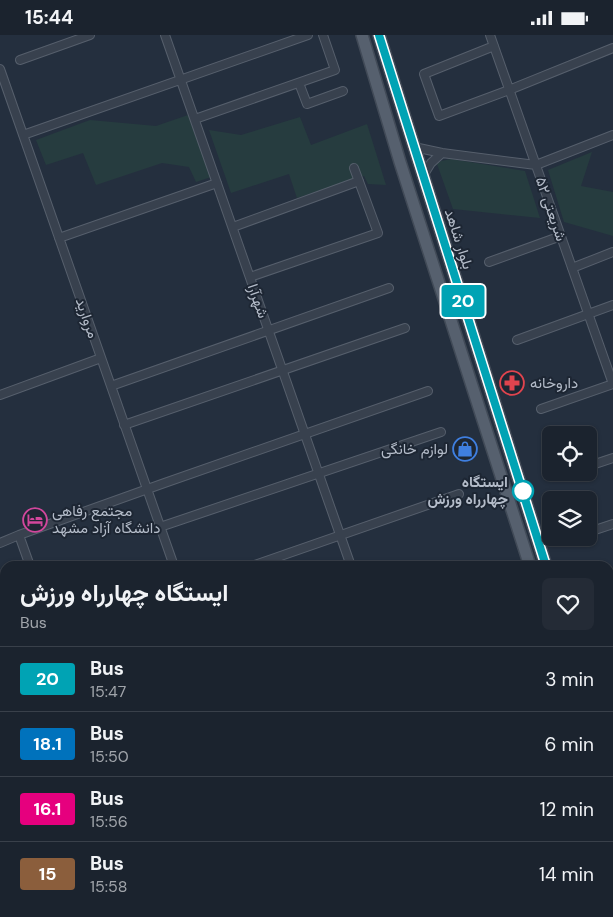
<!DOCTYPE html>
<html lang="en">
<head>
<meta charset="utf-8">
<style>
  body { margin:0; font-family:"DM Sans",Vazirmatn,sans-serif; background:#242b36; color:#f1f3f6; height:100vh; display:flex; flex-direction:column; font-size:19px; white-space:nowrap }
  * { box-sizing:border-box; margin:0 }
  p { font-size:16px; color:#a0a4aa }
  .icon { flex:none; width:28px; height:28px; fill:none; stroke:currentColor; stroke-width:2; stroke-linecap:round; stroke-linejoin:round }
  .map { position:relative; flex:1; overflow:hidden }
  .details { position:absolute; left:0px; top:526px; width:614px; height:356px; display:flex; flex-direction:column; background:#1b232e; border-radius:15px 15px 0 0; box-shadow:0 1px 4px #0004,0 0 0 1px #39404a }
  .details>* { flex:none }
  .badge { padding:0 10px; border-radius:4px; font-size:18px; line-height:32px }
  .controls { position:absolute; left:542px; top:391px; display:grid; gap:10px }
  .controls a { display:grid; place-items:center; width:55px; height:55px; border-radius:8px; background:#1b232e; box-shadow:0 1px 4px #0004,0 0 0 1px #39404a; font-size:25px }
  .map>.badge { position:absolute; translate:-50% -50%; box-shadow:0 0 0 2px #fff }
  .round { display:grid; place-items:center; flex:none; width:52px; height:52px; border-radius:8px; background:#242b36 }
  .overview { display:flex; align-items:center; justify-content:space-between; height:85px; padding:0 20px }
  h1 { font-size:24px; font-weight:700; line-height:38px }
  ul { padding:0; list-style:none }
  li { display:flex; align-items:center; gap:15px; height:65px; padding:0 20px; border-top:1px solid #39404a }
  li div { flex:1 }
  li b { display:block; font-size:19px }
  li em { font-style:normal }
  li .badge { min-width:55px; font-weight:700; text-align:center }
  .status { display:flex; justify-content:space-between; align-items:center; height:35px; padding:0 25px; background:#1b232e; direction:ltr }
  .status svg { height:14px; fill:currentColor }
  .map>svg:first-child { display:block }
  .green { fill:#263c3f }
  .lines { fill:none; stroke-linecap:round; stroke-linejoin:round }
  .street-casing { stroke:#565f6c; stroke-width:10 }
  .secondary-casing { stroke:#565f6c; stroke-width:12 }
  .primary-casing { stroke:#414a57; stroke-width:14 }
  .street { stroke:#38414e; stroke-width:8 }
  .secondary { stroke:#465061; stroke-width:10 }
  .primary { stroke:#56606e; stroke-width:11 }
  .line-casing { stroke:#fff; stroke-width:11 }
  .line { stroke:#00a3b4; stroke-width:8 }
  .stop-dot { fill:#fff; stroke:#00a3b4; stroke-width:2.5 }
  .labels { text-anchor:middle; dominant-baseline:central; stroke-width:4; stroke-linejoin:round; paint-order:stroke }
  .street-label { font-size:15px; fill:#b4bcc9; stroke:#1d2633 }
  .poi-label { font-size:15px; fill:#b4bcc9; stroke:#1d2633; text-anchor:start }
  .stop-label { font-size:15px; font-weight:bold; fill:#b4bcc9; stroke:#1d2633; text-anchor:end }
</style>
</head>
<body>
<div class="status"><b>15:44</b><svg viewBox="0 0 49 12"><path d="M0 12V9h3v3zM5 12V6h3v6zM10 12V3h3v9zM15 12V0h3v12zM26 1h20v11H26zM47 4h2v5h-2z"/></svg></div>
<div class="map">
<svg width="613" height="882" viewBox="0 0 613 882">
  <rect width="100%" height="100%" fill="#242f3e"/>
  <path class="green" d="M188 80 211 142 196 147 189 132 162 128 96 150 83 118 46 130 36 105 90 85 156 91Z
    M300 82 311 110 367 89 386 150 368 149 364 141 297 163 289 139 231 158 209 95 241 100Z
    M592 117 581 151 613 157V201L564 187 548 135Z
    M451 124 525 136 540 183 453 174 437 129 441 126Z"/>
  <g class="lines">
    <g class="street-casing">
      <path id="street" d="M165 0 351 531
        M490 0 613 349
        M494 11 424 39 439 81 509 55 613 13
        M20 25 90 0
        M0 34 174 531
        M299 48 307 69 343 56
        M195 84 335 35 323 0
        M23 100 308 0
        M414 112 442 118 536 130 613 100
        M423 141 431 128 442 118
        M233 192 359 146
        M59 203 217 148
        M489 227 561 201
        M572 233 613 217
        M250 242 378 198 354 133
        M517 305 613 270
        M111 351 389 253
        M0 360 101 323
        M541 374 613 349
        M124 390 405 293
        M589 431 613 423
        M561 441 571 438
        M160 492 441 397
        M589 497 613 489
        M19 500 30 531
        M0 508 19 500C155 451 291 403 428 356
        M252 531 459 459
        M0 603 5 601
        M612 606H613
        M193 878 194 882
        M344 878 345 882
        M476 878 477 882
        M166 882 179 878
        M282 882 296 878"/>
    </g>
    <g class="secondary-casing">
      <path id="secondary" d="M609 550 613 548
        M609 558 613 556
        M0 727 3 734 5 736
        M0 760 5 780
        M0 810 5 826
        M22 878 23 882
        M38 878 39 882"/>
    </g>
    <g class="primary-casing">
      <path id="primary" d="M362 0 400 127 530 531
        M379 0 546 531
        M609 726 613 739
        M609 778 613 791"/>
    </g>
    <use href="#street" class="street"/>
    <use href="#secondary" class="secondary"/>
    <use href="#primary" class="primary"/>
  </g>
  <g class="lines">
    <g class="line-casing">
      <path id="line" d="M379 0 546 531"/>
    </g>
    <use href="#line" class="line"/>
  </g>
  <defs>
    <g id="pharmacy-ring" transform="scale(1.25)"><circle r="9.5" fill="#1d2633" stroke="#e0444e" stroke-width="1.5"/><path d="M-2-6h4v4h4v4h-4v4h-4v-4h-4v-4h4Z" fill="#e0444e"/></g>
    <g id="shop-ring" transform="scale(1.25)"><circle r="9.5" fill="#1d2633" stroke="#3f7fe0" stroke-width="1.5"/><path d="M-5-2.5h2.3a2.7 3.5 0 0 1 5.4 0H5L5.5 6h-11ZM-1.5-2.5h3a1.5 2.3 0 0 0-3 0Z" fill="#3f7fe0"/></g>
    <g id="hotel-ring" transform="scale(1.25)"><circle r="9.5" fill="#1d2633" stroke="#d1479c" stroke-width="1.5"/><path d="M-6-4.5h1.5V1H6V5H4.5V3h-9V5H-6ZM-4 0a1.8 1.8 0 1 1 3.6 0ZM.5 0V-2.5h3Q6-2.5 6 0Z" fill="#d1479c"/></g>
  </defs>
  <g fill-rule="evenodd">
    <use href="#pharmacy-ring" x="512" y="348"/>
    <use href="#shop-ring" x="465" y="414"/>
    <use href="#hotel-ring" x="35" y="485"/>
  </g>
  <circle class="stop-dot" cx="523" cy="456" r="10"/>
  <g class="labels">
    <g class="street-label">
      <text transform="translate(551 174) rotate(71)">شریعتی ۵۲</text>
      <text transform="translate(459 204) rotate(72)">بلوار شاهد</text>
      <text transform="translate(258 266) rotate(71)">شهرآرا</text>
      <text transform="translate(87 283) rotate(71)">مروارید</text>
    </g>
    <g class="poi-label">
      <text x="530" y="348">داروخانه</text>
      <text x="448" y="414" text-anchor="end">لوازم خانگی</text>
      <text x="52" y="476">مجتمع رفاهی<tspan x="52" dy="17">دانشگاه آزاد مشهد</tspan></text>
    </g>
    <g class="stop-label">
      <text x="508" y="447">ایستگاه<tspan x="508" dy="17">چهارراه ورزش</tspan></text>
    </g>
  </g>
</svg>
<div class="controls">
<a><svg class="icon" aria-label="locate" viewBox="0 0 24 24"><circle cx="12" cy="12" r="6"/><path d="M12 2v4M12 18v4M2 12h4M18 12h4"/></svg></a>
<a><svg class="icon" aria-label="layers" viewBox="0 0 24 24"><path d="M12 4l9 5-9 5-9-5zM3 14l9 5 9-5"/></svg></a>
</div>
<b class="badge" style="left:463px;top:266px;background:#00a3b4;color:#fff">20</b>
<section class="details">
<div class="overview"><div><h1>ایستگاه چهارراه ورزش</h1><p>Bus</p></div><a class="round"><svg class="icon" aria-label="heart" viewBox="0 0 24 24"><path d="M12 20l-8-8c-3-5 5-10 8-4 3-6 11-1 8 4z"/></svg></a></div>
<ul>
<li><span class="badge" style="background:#00a3b4;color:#fff">20</span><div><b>Bus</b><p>15:47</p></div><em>3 min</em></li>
<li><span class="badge" style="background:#0072bc;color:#fff">18.1</span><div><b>Bus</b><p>15:50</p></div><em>6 min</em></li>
<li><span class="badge" style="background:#e6007e;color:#fff">16.1</span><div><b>Bus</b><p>15:56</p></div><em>12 min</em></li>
<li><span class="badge" style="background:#8b5e3c;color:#fff">15</span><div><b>Bus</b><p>15:58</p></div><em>14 min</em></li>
</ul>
</section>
</div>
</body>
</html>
